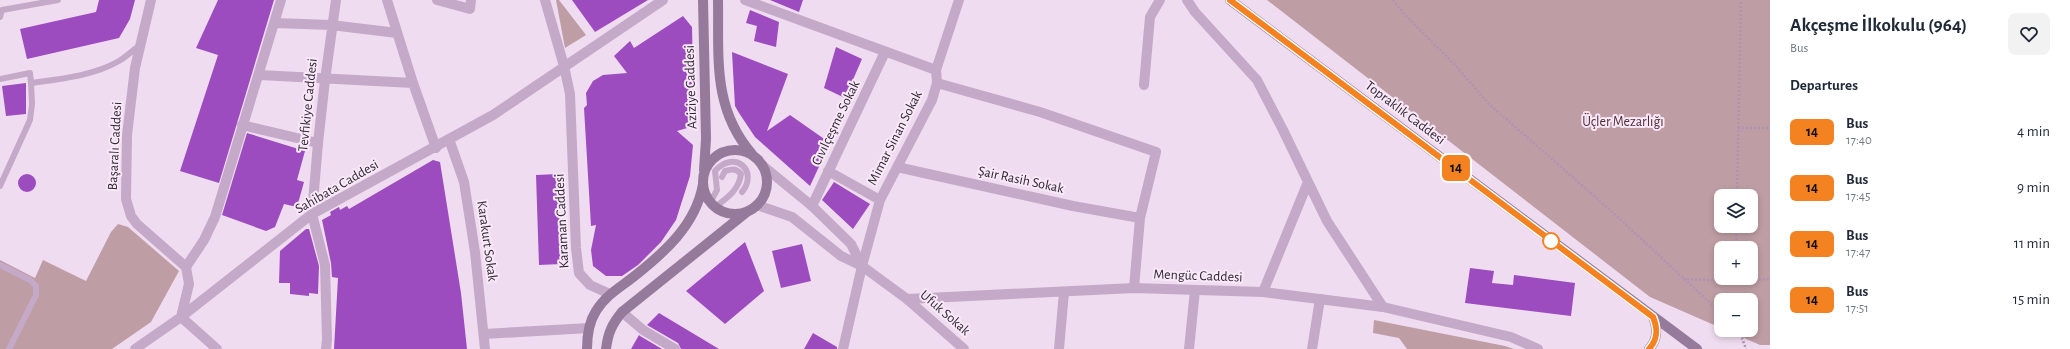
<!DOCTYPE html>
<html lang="en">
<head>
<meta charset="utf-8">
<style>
  body { margin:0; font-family:"Alegreya Sans",sans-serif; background:#f2f2f3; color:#1f2937; height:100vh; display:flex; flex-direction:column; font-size:15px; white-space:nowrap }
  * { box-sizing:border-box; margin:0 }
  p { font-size:13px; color:#747a83 }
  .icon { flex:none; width:22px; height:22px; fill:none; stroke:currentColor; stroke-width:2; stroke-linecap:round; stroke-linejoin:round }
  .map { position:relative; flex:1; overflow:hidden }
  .sheet { display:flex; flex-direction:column; background:#fff; width:300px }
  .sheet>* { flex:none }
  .badge { padding:0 8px; border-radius:6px; font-size:14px; line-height:26px }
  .controls { position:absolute; left:1714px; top:189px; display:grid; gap:8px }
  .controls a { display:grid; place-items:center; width:44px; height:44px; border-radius:8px; background:#fff; box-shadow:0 2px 6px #0003; font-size:20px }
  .map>.badge { position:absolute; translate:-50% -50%; box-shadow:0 0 0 2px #fff }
  h2 { padding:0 20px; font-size:15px; line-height:36px }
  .round { display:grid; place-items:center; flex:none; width:42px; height:42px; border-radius:8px; background:#f2f2f3 }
  .overview { display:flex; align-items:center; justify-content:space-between; height:68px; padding:0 20px }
  h1 { font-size:19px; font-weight:600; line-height:30px }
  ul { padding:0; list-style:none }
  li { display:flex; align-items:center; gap:12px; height:56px; padding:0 20px }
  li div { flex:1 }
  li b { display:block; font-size:15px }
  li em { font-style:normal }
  li .badge { min-width:44px; font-weight:700; text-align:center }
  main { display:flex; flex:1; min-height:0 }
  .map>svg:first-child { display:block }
  .green { fill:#bf9da4; fill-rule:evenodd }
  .building { fill:#9c4cbf }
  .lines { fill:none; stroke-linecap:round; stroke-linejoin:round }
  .path { stroke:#b093b4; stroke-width:2.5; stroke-dasharray:2 2; stroke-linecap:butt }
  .service { stroke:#c5a9c8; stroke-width:6 }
  .pedestrian { stroke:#c5a9c8; stroke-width:10 }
  .minor { stroke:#c5a9c8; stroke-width:10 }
  .tertiary { stroke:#c5a9c8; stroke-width:10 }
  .secondary { stroke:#957a9b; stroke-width:10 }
  .line-casing { stroke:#fff; stroke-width:9 }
  .line { stroke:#f58220; stroke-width:6 }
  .stop-dot { fill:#fff; stroke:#f58220; stroke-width:2 }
  .labels { text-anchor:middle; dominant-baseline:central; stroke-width:4; stroke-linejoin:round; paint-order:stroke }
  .street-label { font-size:14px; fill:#322835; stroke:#f8e8f8 }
  .park-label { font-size:14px; fill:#522e34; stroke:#f8e8f8 }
</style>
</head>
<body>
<main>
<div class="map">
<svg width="1770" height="349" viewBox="0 0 1770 349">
  <rect width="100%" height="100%" fill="#f0dcf0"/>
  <path class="green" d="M556 0H559L586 35 565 48Z
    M1267 0H1770V345H1760L1726 330H1751V300H1721V328L1650 297ZM1721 196H1751V226H1721ZM1721 248H1751V278H1721Z
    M118 224 128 227 179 271 151 322 112 349H0V260L35 278 43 260 86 281 111 232Z
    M1374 320 1505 346 1514 349H1407L1399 338 1373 333Z"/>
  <path class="building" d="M99 0H135L130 19 119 38 27 59 20 29 96 12Z
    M218 0H274L219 183 180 171 218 55 196 48Z
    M572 0H648L595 32Z
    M770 0H803L799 12Z
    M750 10 779 22 776 47 754 41 757 26 746 23Z
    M683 16 692 27 694 126 677 131 693 145 690 176 676 220 661 242 638 265 622 276H606L593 266 591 250 596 225 591 226 584 108 587 105 586 93 593 81 603 75 627 73 614 56 630 41 634 48Z
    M836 47 862 59 845 98 824 88Z
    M732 52 788 74 767 131 790 115 830 143 810 186 755 137 739 113 735 106Z
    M26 83V114L6 116 2 86Z
    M247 133 305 151 297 180 304 182 297 207 284 204 275 227 266 231 222 215Z
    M433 160 440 162 461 293 467 349H334L338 278 332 277 331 263 322 220 331 215 330 212 339 207 340 210 347 206 349 209Z
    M558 174 561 264 539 265 536 175Z
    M18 183a9 9 0 1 1 18 0a9 9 0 1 1-18 0Z
    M834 182 870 204 853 229 822 200Z
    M306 229H309L319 266 318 294 309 293V296L290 294V283H279L280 251Z
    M745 242 764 291 725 324 686 291Z
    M802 244 811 281 781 288 772 251Z
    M1470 268 1494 271 1492 283 1513 285 1514 275 1575 283 1571 316 1465 303Z
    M659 313 719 349H681L678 343 647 325Z
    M813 333 837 347V349H804Z
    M639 335 640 336 662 349H631Z"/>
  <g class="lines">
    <path class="path" d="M1393 0 1405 15 1454 64 1489 104 1609 209 1721 313
      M1738 128H1770
      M1737 196 1741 0
      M1736 248 1737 226
      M1683 279 1735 281 1770 279
      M1739 330 1746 349"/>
    <path class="service" d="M0 17 2 10 58 0
      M0 79 30 73 31 83
      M0 186 30 120 32 104 31 83C60 79 93 76 119 61 126 57 132 51 139 46
      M710 203 717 190 715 171C735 149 759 171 742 192
      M715 207C727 198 739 190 741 174 736 168 732 169 725 171L722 177
      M0 265 30 280 36 286V295L9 349"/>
    <path class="pedestrian" d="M387 0 413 83 436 148
      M437 0 470 9 471 0
      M275 23 331 25 397 33
      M260 75 413 83
      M242 125 318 143 325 80 336 0
      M186 267 204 240 215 217 281 0
      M622 312 643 330 675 349"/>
    <path class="minor" d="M745 0 936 70
      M1187 0 1195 12 1257 80 1283 130 1327 221 1383 307
      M937 83 1040 112 1156 152 1140 218 1134 288
      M1144 85 1150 17 1160 0
      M449 139 464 182 475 252 485 349
      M318 143 312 214 325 265 327 339 326 349
      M897 167 1073 206 1140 218
      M828 171 880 200
      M812 206 885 52
      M1263 292 1308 182
      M907 299 964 349
      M181 317 217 349
      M484 334 589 328
      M843 349 862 266 880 200 932 100 937 83 936 70 959 0
      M1059 349 1064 292
      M1189 349 1195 290
      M1312 349 1320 299"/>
    <path class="tertiary" d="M151 0 135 68 127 135 126 199 131 216 137 224 186 267 189 284 181 317
      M545 0 564 66 570 94 576 248 579 273 590 285 610 294
      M762 165 812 206 851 244 862 266
      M757 205 792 217 841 256 862 266 907 299 1134 288 1263 292 1383 307 1511 337 1538 349
      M135 349 181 317 312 214 493 115 663 0"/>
    <path class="secondary" d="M703 0 706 139 704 170
      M718 0C719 57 712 108 752 154
      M1230 0 1697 349
      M703 182a32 32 0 1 1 64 0a32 32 0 1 1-64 0Z
      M587 349C587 336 589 322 596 311 605 296 619 288 632 278 664 253 696 225 703 184
      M606 349C608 333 612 324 622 312L748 211
      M1649 349C1658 339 1658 329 1653 317"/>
  </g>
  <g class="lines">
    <g class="line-casing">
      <path id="line" d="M1230 0 1653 317C1658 329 1658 339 1649 349"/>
    </g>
    <use href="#line" class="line"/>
  </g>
  <circle class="stop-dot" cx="1551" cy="241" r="8"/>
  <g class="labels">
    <g class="street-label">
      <text transform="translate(691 87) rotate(-92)">Aziziye Caddesi</text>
      <text transform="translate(308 105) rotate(-84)">Tevfikiye Caddesi</text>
      <text transform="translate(1405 113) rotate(37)">Topraklık Caddesi</text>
      <text transform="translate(836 123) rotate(-64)">Cıvılçeşme Sokak</text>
      <text transform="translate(895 138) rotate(-63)">Mimar Sinan Sokak</text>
      <text transform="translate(115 146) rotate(-87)">Başaralı Caddesi</text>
      <text transform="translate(1021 180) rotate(12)">Şair Rasih Sokak</text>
      <text transform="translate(337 187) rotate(-30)">Sahibata Caddesi</text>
      <text transform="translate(562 221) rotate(-93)">Karaman Caddesi</text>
      <text transform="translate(487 241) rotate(82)">Karakurt Sokak</text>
      <text transform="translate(1198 276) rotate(2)">Mengüc Caddesi</text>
      <text transform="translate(945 313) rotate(41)">Ufuk Sokak</text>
    </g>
    <g class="park-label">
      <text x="1623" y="122">Üçler Mezarlığı</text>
    </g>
  </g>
</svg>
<div class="controls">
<a><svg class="icon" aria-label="layers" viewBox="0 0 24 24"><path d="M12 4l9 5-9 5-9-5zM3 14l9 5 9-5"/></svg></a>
<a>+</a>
<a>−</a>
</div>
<b class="badge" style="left:1456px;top:168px;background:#f58220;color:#111">14</b>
</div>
<section class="sheet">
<div class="overview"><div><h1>Akçeşme İlkokulu (964)</h1><p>Bus</p></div><a class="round"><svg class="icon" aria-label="heart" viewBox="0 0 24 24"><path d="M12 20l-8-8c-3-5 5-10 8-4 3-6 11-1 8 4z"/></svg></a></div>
<h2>Departures</h2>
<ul>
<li><span class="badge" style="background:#f58220;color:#111">14</span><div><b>Bus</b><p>17:40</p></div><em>4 min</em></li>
<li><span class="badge" style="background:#f58220;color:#111">14</span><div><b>Bus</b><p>17:45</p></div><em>9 min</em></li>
<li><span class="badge" style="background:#f58220;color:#111">14</span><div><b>Bus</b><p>17:47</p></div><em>11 min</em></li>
<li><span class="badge" style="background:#f58220;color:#111">14</span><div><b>Bus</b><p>17:51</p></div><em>15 min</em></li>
</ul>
</section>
</main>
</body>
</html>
